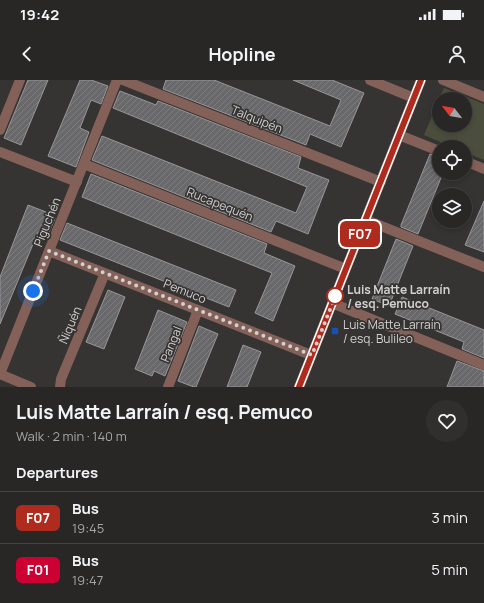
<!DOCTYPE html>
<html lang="en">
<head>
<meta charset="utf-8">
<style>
  body { margin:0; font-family:Manrope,sans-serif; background:#302f2e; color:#f1f3f6; height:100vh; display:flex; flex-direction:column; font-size:15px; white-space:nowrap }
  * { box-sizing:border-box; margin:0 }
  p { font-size:13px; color:#a5a5a7 }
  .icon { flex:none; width:22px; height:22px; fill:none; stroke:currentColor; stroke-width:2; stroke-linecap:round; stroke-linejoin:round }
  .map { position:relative; height:307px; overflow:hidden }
  .drawer { display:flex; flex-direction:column; background:#282726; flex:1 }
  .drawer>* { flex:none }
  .badge { padding:0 8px; border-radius:6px; font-size:14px; line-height:26px }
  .needle { width:26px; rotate:301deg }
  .fabs { position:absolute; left:432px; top:12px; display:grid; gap:8px }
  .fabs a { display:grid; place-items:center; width:40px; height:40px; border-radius:50%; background:#282726; box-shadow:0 2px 6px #0003,0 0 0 1px #444443; font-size:20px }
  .you { position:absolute; width:20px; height:20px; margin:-10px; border:3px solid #fff; border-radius:50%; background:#1a73e8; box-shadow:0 0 0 6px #1a73e833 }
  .map>.badge { position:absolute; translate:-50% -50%; box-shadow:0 0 0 2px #fff }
  h2 { padding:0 16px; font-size:15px; line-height:36px }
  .round { display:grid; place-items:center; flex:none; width:42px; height:42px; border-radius:21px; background:#302f2e }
  .summary { display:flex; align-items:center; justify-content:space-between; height:68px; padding:0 16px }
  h1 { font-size:19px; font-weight:700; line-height:30px }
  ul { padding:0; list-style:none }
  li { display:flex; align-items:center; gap:12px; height:52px; padding:0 16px; border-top:1px solid #444443 }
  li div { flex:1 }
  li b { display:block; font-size:15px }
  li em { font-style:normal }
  li .badge { min-width:44px; font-weight:700; text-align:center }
  .status { display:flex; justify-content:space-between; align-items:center; height:28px; padding:0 20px; background:#282726; direction:ltr }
  .status svg { height:11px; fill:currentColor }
  header { display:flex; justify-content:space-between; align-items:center; height:52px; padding:0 16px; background:#282726; font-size:18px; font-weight:700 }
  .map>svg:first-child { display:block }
  .green { fill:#4b4e3d }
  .building { fill:url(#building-hatch); stroke:#989699 }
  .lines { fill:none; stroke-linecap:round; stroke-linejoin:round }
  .minor { stroke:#836058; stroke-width:10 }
  .line-casing { stroke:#fff; stroke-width:9 }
  .line { stroke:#af2b1e; stroke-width:6 }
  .walk { stroke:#d2d0d0; stroke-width:4; stroke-dasharray:0 7.2 }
  .stop-dot { fill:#fff; stroke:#af2b1e; stroke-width:2 }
  .transit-dot { fill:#1a4fb4; stroke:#363432; stroke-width:1.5 }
  .labels { text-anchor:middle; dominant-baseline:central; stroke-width:3.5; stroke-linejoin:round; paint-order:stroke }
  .street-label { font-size:12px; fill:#d2d0d0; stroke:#363432 }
  .stop-label { font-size:12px; font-weight:bold; fill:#d2d0d0; stroke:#363432; text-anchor:start }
  .poi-label { font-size:12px; fill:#d2d0d0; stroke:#363432; text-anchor:start }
</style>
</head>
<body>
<div class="status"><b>19:42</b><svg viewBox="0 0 49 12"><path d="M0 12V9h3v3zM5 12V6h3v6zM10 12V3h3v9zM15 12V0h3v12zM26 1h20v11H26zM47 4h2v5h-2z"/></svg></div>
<header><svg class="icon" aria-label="back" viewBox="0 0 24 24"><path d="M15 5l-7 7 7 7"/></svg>Hopline<svg class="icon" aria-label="person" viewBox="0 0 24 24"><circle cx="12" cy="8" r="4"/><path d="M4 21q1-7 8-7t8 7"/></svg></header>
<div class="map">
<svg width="484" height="307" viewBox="0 0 484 307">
  <defs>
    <pattern id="building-hatch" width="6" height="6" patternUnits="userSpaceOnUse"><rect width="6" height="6" fill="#69686a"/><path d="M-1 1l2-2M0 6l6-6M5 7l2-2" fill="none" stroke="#7e7d7e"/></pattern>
  </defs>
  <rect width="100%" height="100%" fill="#363432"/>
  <path class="green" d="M444 8 484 24V80L465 72V67H452L424 55 439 20V45H465V19H439Z"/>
  <path class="building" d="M28 0H48L21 65 4 58Z
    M80 0H91L108 6 101 24 91 20 80 48 89 52 76 87 48 76Z
    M166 0H214L330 46 341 20 293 0H332L364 13 341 67 310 54 306 65 163 9Z
    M120 11 156 25 158 21 301 77 298 88 329 100 308 154 276 141 271 152 92 80 102 56 296 133 307 107 113 28Z
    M430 74 439 77V93H443L418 154 401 147V145Z
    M91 94 267 164 264 173 295 186 273 241 255 233 272 193 82 117Z
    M484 121V172L465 165Z
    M28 125 46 132 45 134 55 138 48 155 38 152 0 244V197Z
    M67 143 236 210 229 227 60 160Z
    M396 159 413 166 389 226 372 219Z
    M108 210 125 217 104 269 86 262Z
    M402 217 484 250V278L462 269 464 262 395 234Z
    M158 230 187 242 165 296 154 291 152 296 135 289Z
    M199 246 218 254 196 307H194L178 301Z
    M243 265 261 272 247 307H227Z
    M457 281 484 291V307H447Z"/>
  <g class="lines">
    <path class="minor" d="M123 0 381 102
      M370 0 414 18
      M443 0 484 17
      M0 50 20 0
      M399 55 439 71
      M0 72 77 102
      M465 81 484 89
      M84 84 346 189
      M366 140 484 187
      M49 171 311 275
      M332 223 484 285
      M0 294 117 0
      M0 294 31 307
      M60 307 61 299 105 193
      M168 307 198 230
      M299 307 421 0"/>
  </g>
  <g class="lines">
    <g class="line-casing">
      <path id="line" d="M299 307 421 0"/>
    </g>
    <use href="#line" class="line"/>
    <path class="walk" d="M33 211 49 171 312 275 337 212 335 216"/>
  </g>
  <circle class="stop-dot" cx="335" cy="216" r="8"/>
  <rect class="transit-dot" x="331" y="247" width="8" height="8" rx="2"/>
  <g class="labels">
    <g class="street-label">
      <text transform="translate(257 39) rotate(22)">Talquipén</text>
      <text transform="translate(220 124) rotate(22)">Rucapequén</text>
      <text transform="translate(47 142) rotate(-68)">Piguchén</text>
      <text transform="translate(185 211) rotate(22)">Pemuco</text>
      <text transform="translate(70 245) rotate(-67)">Ñiquén</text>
      <text transform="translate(171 264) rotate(-68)">Pangal</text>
    </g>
    <g class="stop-label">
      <text x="347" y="209">Luis Matte Larraín<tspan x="347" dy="14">/ esq. Pemuco</tspan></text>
    </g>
    <g class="poi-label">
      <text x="343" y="244">Luis Matte Larraín<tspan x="343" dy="14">/ esq. Bulileo</tspan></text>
    </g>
  </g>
</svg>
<div class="fabs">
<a><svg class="needle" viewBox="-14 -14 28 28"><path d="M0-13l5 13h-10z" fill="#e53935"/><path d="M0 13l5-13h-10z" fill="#a5a5a7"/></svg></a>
<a><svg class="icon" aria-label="locate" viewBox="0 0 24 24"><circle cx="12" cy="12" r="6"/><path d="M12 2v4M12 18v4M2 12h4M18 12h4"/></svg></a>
<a><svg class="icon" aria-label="layers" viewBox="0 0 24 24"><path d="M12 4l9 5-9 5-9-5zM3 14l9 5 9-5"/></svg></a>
</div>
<div class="you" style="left:33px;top:211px"></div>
<b class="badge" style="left:360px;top:154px;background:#af2b1e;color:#fff">F07</b>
</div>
<section class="drawer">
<div class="summary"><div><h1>Luis Matte Larraín / esq. Pemuco</h1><p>Walk · 2 min · 140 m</p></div><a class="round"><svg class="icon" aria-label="heart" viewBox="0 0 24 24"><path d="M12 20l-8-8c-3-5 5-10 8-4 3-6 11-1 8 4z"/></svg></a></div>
<h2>Departures</h2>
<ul>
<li><span class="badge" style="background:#af2b1e;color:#fff">F07</span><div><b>Bus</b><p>19:45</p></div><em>3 min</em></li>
<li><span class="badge" style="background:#c03;color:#fff">F01</span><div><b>Bus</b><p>19:47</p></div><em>5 min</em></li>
</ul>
</section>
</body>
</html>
